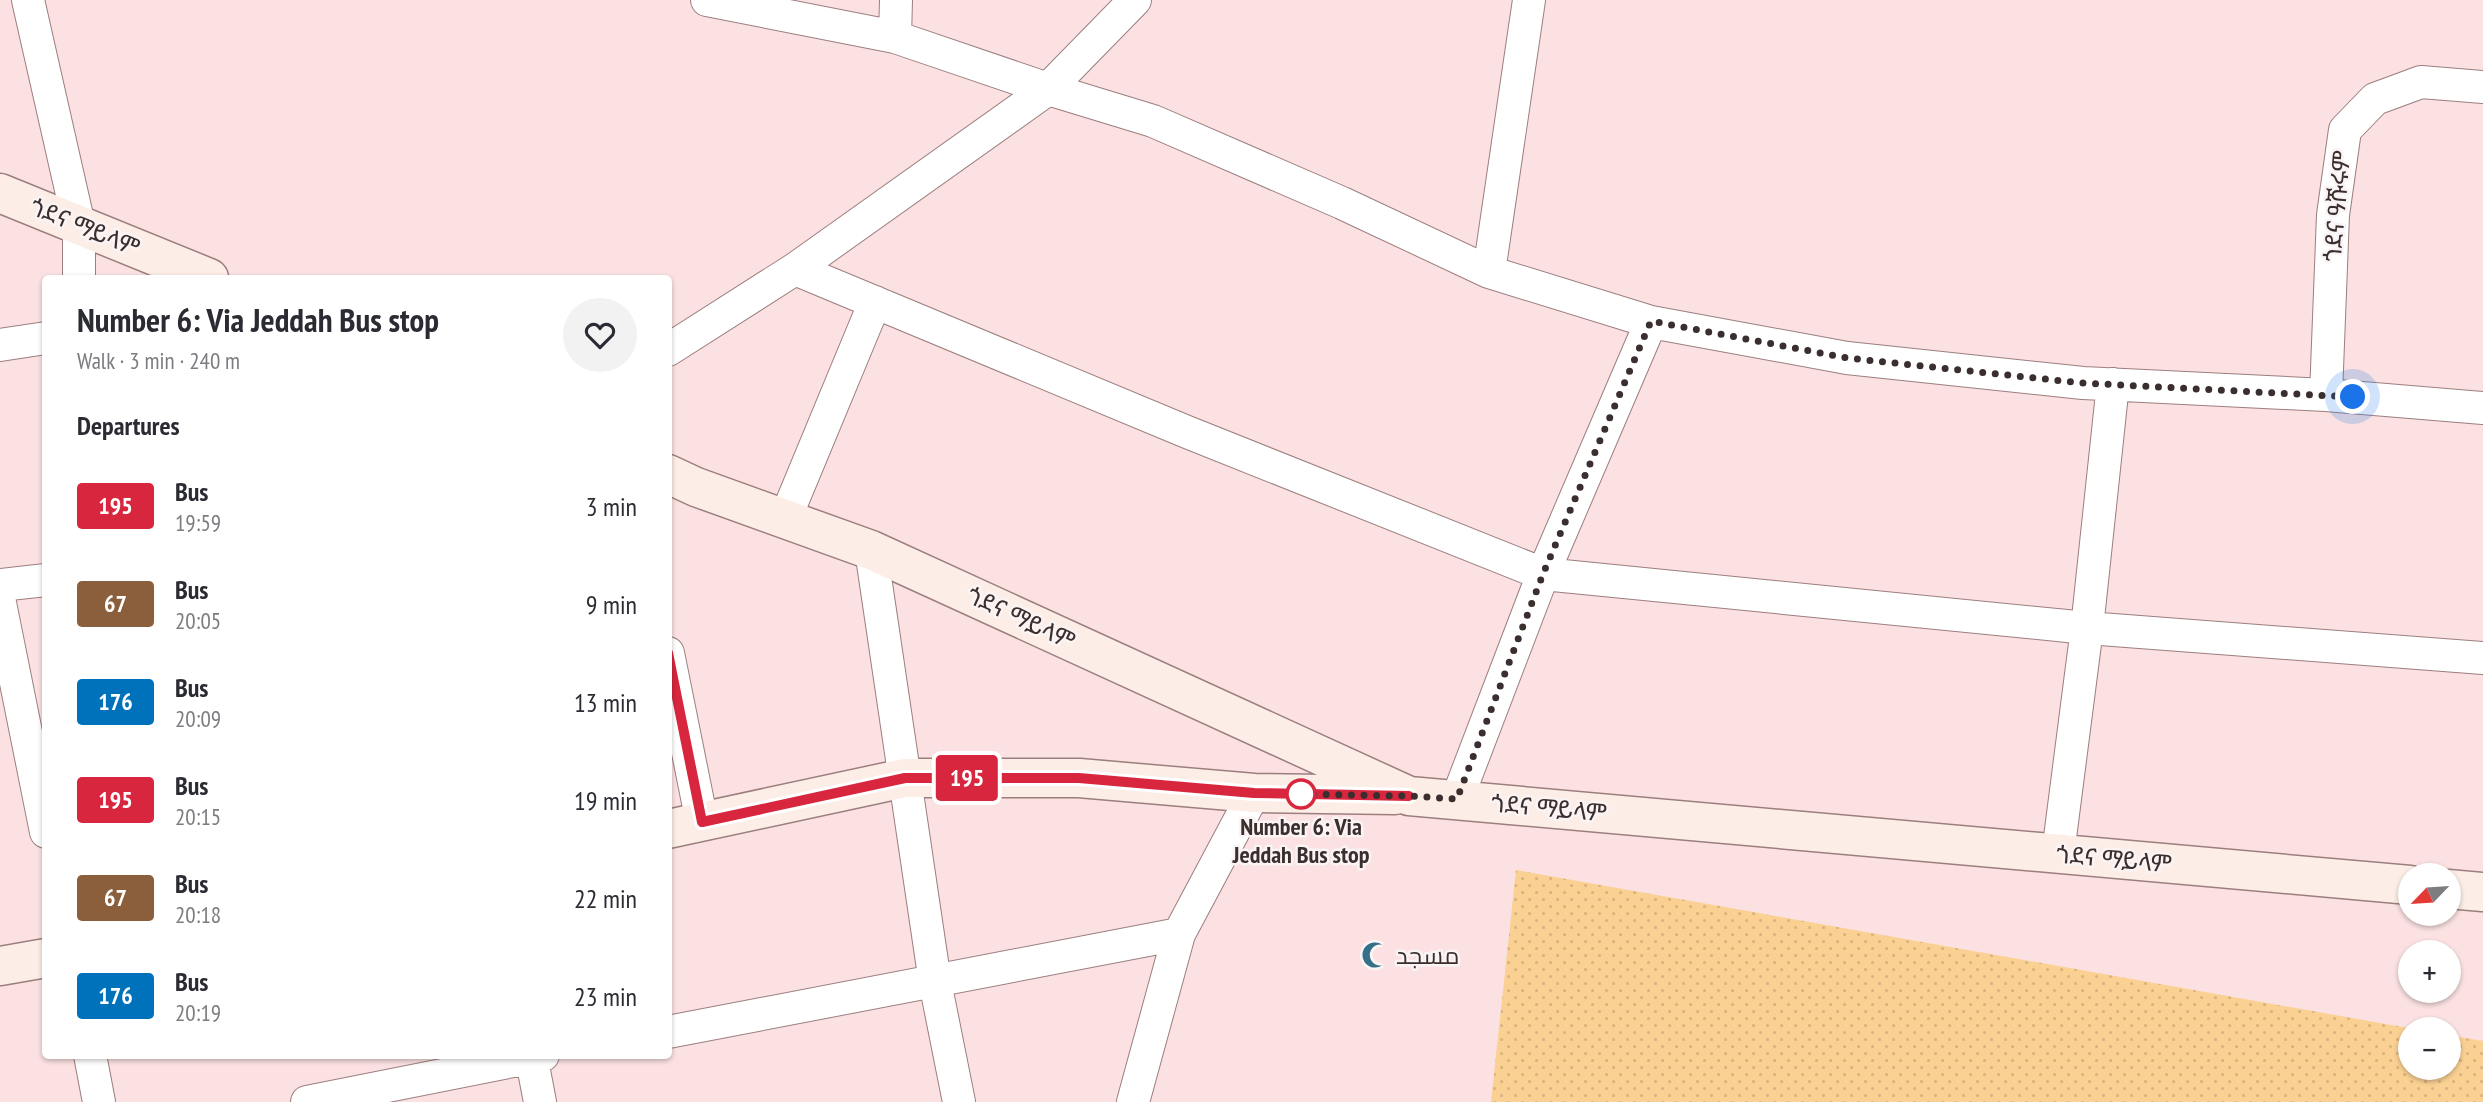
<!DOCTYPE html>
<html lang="en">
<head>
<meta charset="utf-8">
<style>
  body { margin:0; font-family:"PT Sans Narrow",Cairo,"Noto Sans Ethiopic",sans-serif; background:#f2f2f3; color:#2b2b33; height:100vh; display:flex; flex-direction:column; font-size:26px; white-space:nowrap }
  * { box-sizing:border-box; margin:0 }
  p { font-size:23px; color:#7c7c81 }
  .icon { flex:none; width:38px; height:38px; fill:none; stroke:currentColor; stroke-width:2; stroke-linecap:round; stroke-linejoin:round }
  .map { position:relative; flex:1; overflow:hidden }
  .details { position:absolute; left:42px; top:275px; width:630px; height:784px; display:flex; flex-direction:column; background:#fff; border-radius:7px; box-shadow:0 2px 5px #0004 }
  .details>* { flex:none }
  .badge { padding:0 14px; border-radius:5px; font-size:24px; line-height:46px }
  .needle { width:46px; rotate:245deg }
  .buttons { position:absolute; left:2398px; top:863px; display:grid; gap:14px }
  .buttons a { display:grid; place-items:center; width:63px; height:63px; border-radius:50%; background:#fff; box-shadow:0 2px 5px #0004; font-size:35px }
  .you { position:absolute; width:35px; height:35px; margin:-18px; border:5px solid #fff; border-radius:50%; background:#1a73e8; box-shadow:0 0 0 10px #1a73e833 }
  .map>.badge { position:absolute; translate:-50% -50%; box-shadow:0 0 0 4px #fff }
  h2 { padding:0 35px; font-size:26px; line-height:63px }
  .round { display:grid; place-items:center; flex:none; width:74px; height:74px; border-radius:37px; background:#f2f2f3 }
  .summary { display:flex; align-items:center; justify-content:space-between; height:119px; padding:0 35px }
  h1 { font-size:33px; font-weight:600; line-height:52px }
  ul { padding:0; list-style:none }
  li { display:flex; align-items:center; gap:21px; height:98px; padding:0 35px }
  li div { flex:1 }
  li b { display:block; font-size:26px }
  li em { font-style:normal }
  li .badge { min-width:77px; font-weight:700; text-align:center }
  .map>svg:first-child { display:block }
  .grass { fill:url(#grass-dots) }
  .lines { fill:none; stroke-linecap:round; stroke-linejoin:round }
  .street-casing { stroke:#9c7e7f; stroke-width:34 }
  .secondary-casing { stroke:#9c7e7f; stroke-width:41 }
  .street { stroke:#fff; stroke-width:32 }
  .secondary { stroke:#fceee7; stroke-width:38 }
  .line-casing { stroke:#fff; stroke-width:16 }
  .line { stroke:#d7263d; stroke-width:10 }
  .walk { stroke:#3a2e2e; stroke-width:7; stroke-dasharray:0 12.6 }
  .stop-dot { fill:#fff; stroke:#d7263d; stroke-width:3.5 }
  .labels { text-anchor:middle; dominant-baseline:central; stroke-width:5; stroke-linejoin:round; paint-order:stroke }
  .street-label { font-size:24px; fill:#3a2e2e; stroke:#faf4f4 }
  .stop-label { font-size:24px; font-weight:bold; fill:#3a2e2e; stroke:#faf4f4 }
  .poi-label { font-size:24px; fill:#3a2e2e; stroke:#faf4f4; text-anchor:start }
</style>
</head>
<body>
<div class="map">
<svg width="2483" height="1102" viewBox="0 0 2483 1102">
  <defs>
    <pattern id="grass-dots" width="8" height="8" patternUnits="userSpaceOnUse" patternTransform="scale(1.75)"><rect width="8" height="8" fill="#fbd193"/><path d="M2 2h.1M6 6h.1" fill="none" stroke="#d8b47f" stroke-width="1.8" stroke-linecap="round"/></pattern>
  </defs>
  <rect width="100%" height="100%" fill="#fbe1e1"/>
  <path class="grass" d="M1516 870 2414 1029H2410V1068H2448V1035L2483 1041V1102H1491Z"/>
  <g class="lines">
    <g class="street-casing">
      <path id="street" d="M28 0 79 225V278
        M707 0 895 37 1048 89 1153 121 1342 203 1489 272 1651 322 1847 358 2083 383 2326 395 2483 408
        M895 37 896 0
        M795 269 1187 432 1543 574 2087 628 2483 658
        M1489 272 1529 0
        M0 345 46 338
        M668 350 795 269 1048 89 1135 0
        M2326 395 2333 215 2345 130 2375 99 2421 82 2483 87
        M785 519 875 302
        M871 550 935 982 959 1102
        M0 585 46 580
        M0 603 46 832
        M668 653 702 822
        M1457 799 1543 574 1651 322
        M2058 853 2087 628 2113 384
        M668 1032 1179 934
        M90 1055 99 1102
        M531 1055 540 1102
        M307 1102 543 1055
        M1133 1102 1179 934 1254 793"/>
    </g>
    <g class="secondary-casing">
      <path id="secondary" d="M0 193 209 278
        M668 474 696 487 871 550 1409 796 2410 885
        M668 829 905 778H1079L1254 793 1395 795
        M2448 889 2483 892
        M0 966 46 958"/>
    </g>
    <use href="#street" class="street"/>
    <use href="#secondary" class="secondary"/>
  </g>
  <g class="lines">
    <g class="line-casing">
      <path id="line" d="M668 653 702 822 905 778H1079L1254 793 1409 796"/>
    </g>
    <use href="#line" class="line"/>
    <path class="walk" d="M1301 794 1409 796 1457 799 1543 574 1651 321 1847 358 2082 383 2353 397"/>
  </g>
  <defs>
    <g id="mosque-bare" transform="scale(2.1)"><path d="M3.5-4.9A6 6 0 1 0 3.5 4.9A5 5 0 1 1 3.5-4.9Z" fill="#347087" stroke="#faf4f4" stroke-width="2.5" paint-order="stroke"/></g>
  </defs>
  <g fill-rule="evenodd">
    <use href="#mosque-bare" x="1375" y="955"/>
  </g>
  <circle class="stop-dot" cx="1301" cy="794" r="14"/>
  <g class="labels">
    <g class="street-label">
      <text transform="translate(2337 206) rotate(-85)">ጎደና ዓሹሩም</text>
      <text transform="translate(85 227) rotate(22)">ጎደና ማይላም</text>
      <text transform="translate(1021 618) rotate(25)">ጎደና ማይላም</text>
      <text transform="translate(1549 808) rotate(5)">ጎደና ማይላም</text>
      <text transform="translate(2114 859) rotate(5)">ጎደና ማይላም</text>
    </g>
    <g class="stop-label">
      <text x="1301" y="826">Number 6: Via<tspan x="1301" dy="28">Jeddah Bus stop</tspan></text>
    </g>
    <g class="poi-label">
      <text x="1396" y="955">مسجد</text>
    </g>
  </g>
</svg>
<div class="buttons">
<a><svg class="needle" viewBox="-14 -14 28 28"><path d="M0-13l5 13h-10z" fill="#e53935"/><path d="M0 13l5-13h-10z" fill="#7c7c81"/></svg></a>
<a>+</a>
<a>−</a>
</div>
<div class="you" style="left:2353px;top:397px"></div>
<b class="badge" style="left:967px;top:778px;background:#d7263d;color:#fff">195</b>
<section class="details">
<div class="summary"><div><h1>Number 6: Via Jeddah Bus stop</h1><p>Walk · 3 min · 240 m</p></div><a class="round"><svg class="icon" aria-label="heart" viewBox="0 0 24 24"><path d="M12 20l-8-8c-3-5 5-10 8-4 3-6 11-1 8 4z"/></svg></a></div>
<h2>Departures</h2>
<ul>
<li><span class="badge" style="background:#d7263d;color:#fff">195</span><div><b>Bus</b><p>19:59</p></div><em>3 min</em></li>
<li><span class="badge" style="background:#8b5e3c;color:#fff">67</span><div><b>Bus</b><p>20:05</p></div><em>9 min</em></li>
<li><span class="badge" style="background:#0072bc;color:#fff">176</span><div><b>Bus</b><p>20:09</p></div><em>13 min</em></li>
<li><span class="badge" style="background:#d7263d;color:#fff">195</span><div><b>Bus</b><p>20:15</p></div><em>19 min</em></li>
<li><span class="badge" style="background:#8b5e3c;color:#fff">67</span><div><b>Bus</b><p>20:18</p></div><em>22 min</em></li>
<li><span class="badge" style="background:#0072bc;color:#fff">176</span><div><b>Bus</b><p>20:19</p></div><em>23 min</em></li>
</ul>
</section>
</div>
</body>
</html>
